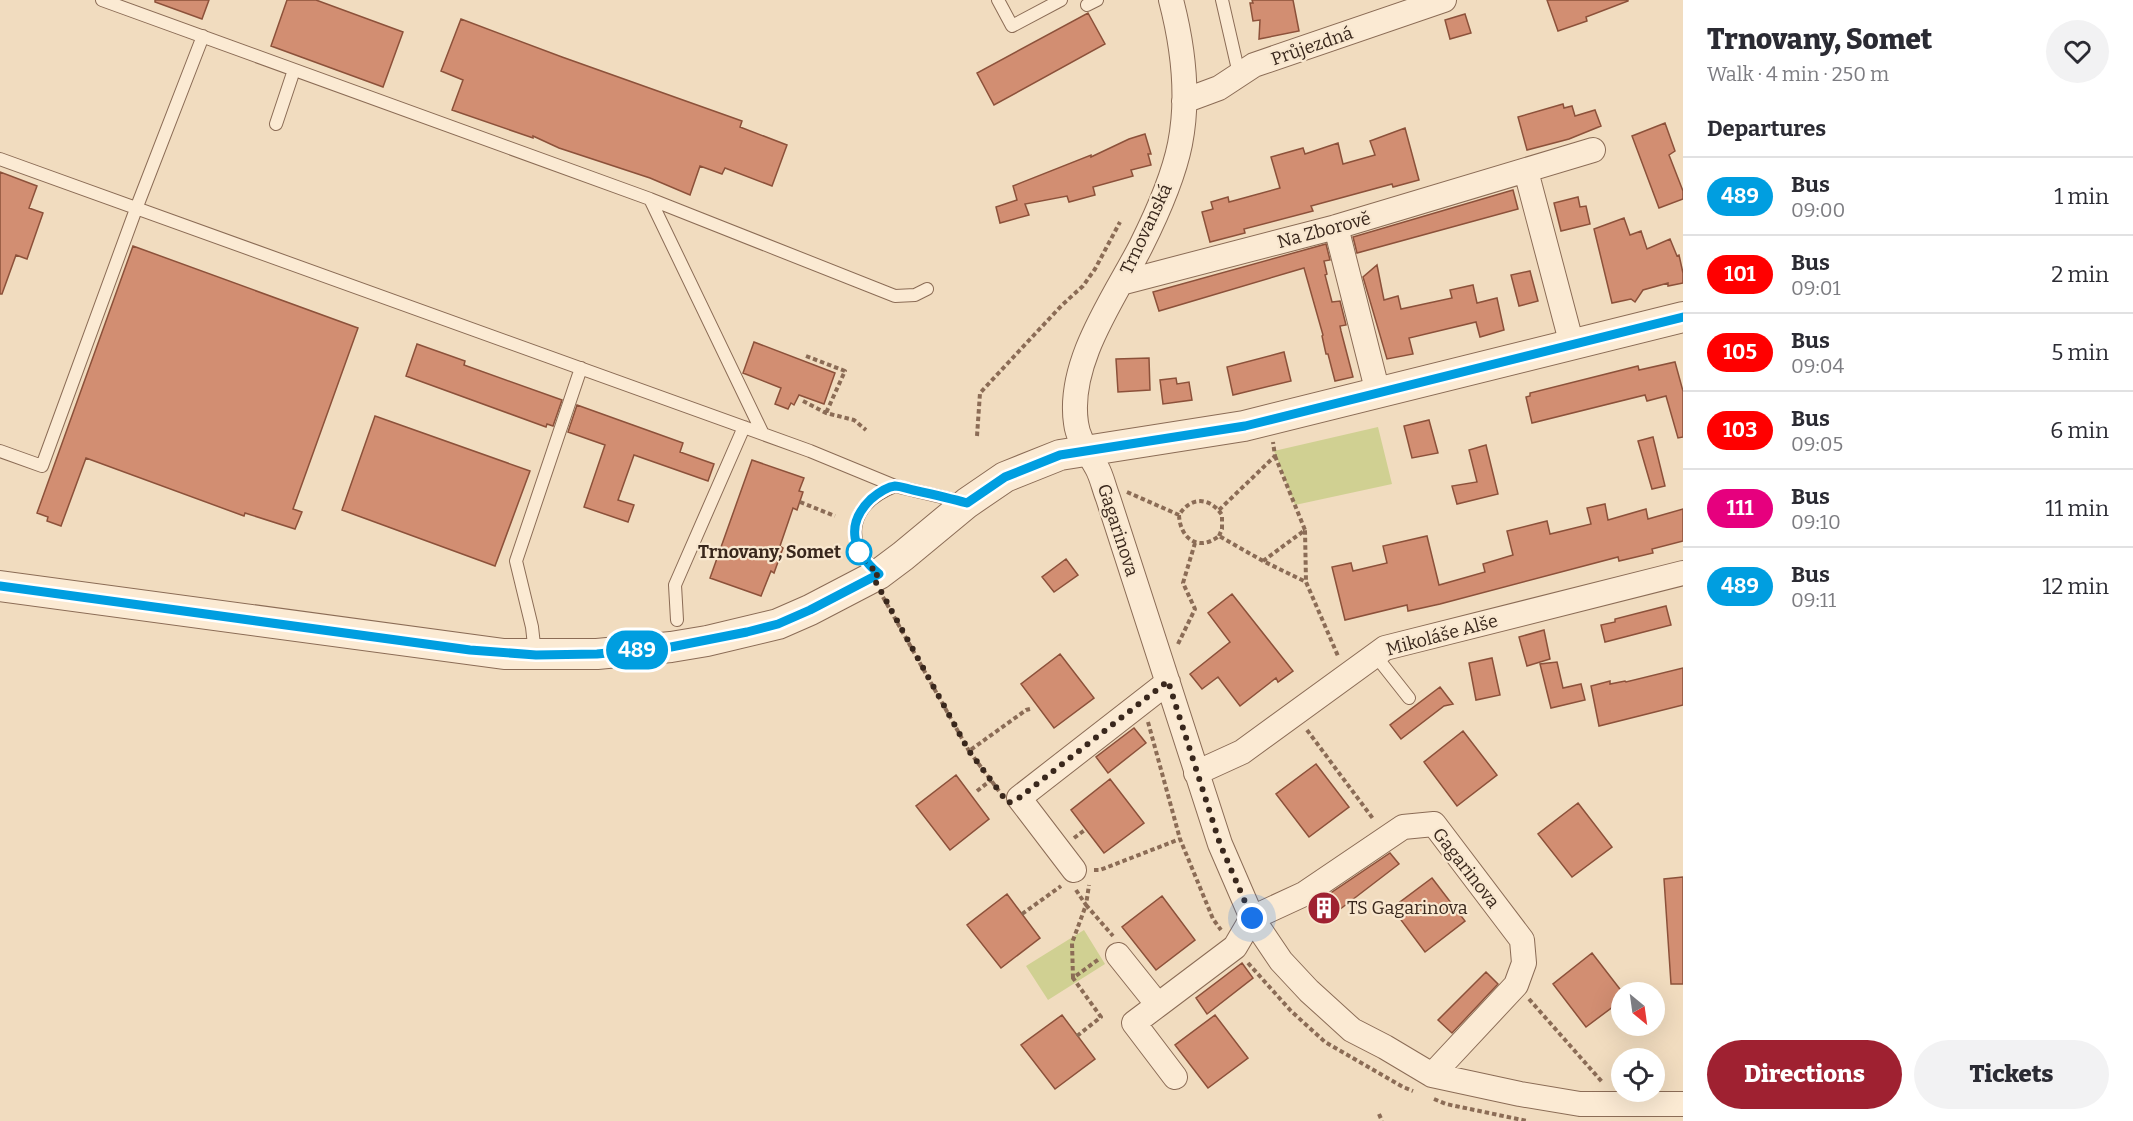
<!DOCTYPE html>
<html lang="en">
<head>
<meta charset="utf-8">
<style>
  body { margin:0; font-family:Bitter,serif; background:#f2f2f3; color:#2b2b33; height:100vh; display:flex; flex-direction:column; font-size:22px; white-space:nowrap }
  * { box-sizing:border-box; margin:0 }
  p { font-size:20px; color:#7c7c81 }
  .icon { flex:none; width:33px; height:33px; fill:none; stroke:currentColor; stroke-width:2; stroke-linecap:round; stroke-linejoin:round }
  .map { position:relative; flex:1; overflow:hidden }
  .sheet { display:flex; flex-direction:column; background:#fff; width:450px }
  .sheet>* { flex:none }
  .badge { padding:0 12px; border-radius:20px; font-size:21px; line-height:39px }
  .needle { width:39px; rotate:151deg }
  .controls { position:absolute; left:1611px; top:982px; display:grid; gap:12px }
  .controls a { display:grid; place-items:center; width:54px; height:54px; border-radius:50%; background:#fff; box-shadow:0 6px 24px #0002; font-size:30px }
  .you { position:absolute; width:30px; height:30px; margin:-15px; border:4px solid #fff; border-radius:50%; background:#1a73e8; box-shadow:0 0 0 9px #1a73e833 }
  .map>.badge { position:absolute; translate:-50% -50%; box-shadow:0 0 0 3px #fff }
  h2 { padding:0 24px; font-size:22px; line-height:54px }
  .round { display:grid; place-items:center; flex:none; width:63px; height:63px; border-radius:32px; background:#f2f2f3 }
  .overview { display:flex; align-items:center; justify-content:space-between; height:102px; padding:0 24px }
  h1 { font-size:28px; font-weight:800; line-height:45px }
  .action { display:flex; gap:12px; margin-top:auto; padding:12px 24px }
  .action a { flex:1; height:69px; border-radius:36px; background:#9f2131; color:#fff; font-size:24px; font-weight:800; line-height:69px; text-align:center }
  .action a+a { background:#f2f2f3; color:#2b2b33 }
  ul { padding:0; list-style:none }
  li { display:flex; align-items:center; gap:18px; height:78px; padding:0 24px; border-top:2px solid #e1e1e2 }
  li div { flex:1 }
  li b { display:block; font-size:22px }
  li em { font-style:normal }
  li .badge { min-width:66px; font-weight:700; text-align:center }
  main { display:flex; flex:1; min-height:0 }
  .map>svg:first-child { display:block }
  .green { fill:#d0d092 }
  .building { fill:#d28e72; stroke:#8c513a; stroke-width:1.5 }
  .lines { fill:none; stroke-linecap:round; stroke-linejoin:round }
  .service-casing { stroke:#8b6c56; stroke-width:14 }
  .minor-casing { stroke:#8b6c56; stroke-width:26 }
  .tertiary-casing { stroke:#8b6c56; stroke-width:32 }
  .path { stroke:#8b6c56; stroke-width:4; stroke-dasharray:4.5 3; stroke-linecap:butt }
  .service { stroke:#fbead3; stroke-width:12 }
  .minor { stroke:#fbead3; stroke-width:24 }
  .tertiary { stroke:#fbead3; stroke-width:30 }
  .line-casing { stroke:#fff; stroke-width:14 }
  .line { stroke:#009ee0; stroke-width:9 }
  .walk { stroke:#39271c; stroke-width:6; stroke-dasharray:0 10.8 }
  .stop-dot { fill:#fff; stroke:#009ee0; stroke-width:3 }
  .labels { text-anchor:middle; dominant-baseline:central; stroke-width:4.5; stroke-linejoin:round; paint-order:stroke }
  .street-label { font-size:18px; fill:#39271c; stroke:#f8e7cf }
  .stop-label { font-size:18px; font-weight:bold; fill:#39271c; stroke:#f8e7cf; text-anchor:end }
  .poi-label { font-size:18px; fill:#39271c; stroke:#f8e7cf; text-anchor:start }
</style>
</head>
<body>
<main>
<div class="map">
<svg width="1683" height="1121" viewBox="0 0 1683 1121">
  <rect width="100%" height="100%" fill="#f1dcbf"/>
  <path class="green" d="M1378 427 1392 484 1295 505 1274 451Z
    M1084 930 1105 964 1048 1000 1026 966Z"/>
  <path class="building" d="M155 0H209L202 19 155 2Z
    M287 0H316L403 32 383 87 271 46Z
    M1252 0H1293L1299 31 1259 39 1260 20 1253 21 1250 3H1253Z
    M1547 0H1628V1L1586 17 1587 21 1558 31Z
    M1088 13 1105 44 994 105 977 73Z
    M1465 14 1471 33 1450 39 1445 20Z
    M461 19 562 57 742 121 740 127 787 145 772 186 725 168 722 174 700 166 690 195 650 178 559 148 533 136V138L452 110 463 80 441 71Z
    M1563 104 1564 108 1572 106 1575 116 1595 110 1601 126 1569 139 1527 150 1518 117Z
    M1665 123 1675 151 1669 155 1683 191V199L1659 208 1632 136Z
    M1405 128 1419 180 1393 187 1392 184 1311 206 1313 211 1244 229 1245 233 1210 242 1202 212 1213 209 1211 202 1228 197 1229 202 1280 188 1271 157 1303 148 1305 154 1338 143 1343 164 1375 155 1370 141Z
    M1145 134 1151 154H1148L1151 165 1131 170 1133 176 1093 187 1095 195 1069 202 1067 196 1025 204 1029 215 1000 223 996 207 1017 200 1013 186 1091 155V157L1129 139Z
    M0 172 37 186 29 208 43 213 27 259 16 255 2 294H0Z
    M1513 190 1518 209 1357 253 1353 237Z
    M1578 197 1580 207 1586 206 1590 224 1561 231 1554 203Z
    M1624 218 1630 235 1641 231 1647 249 1670 239 1677 256 1679 255 1683 273V283L1668 286V283L1643 290 1635 302 1631 299 1612 303 1594 229Z
    M1326 244 1330 260 1324 261 1327 274 1325 275 1332 302 1340 301 1346 325 1340 326 1341 331 1353 377 1335 381 1328 354H1326L1322 336 1323 335 1304 268 1159 311 1153 292Z
    M133 246 358 328 293 509 302 512 295 529 245 513 244 516 86 458 61 526 47 521 48 517 37 513Z
    M1377 265 1384 300 1398 296 1401 309 1452 298 1450 290 1473 285 1477 303 1497 298 1504 330 1480 337 1476 322 1409 338 1413 354 1387 359 1363 277Z
    M1530 271 1538 301 1519 306 1511 275Z
    M754 342 835 373 824 404 799 395 794 405 791 403 788 409 775 404 781 388 743 373Z
    M417 344 465 361 464 365 562 400 553 426 547 424 546 427 406 376Z
    M1284 352 1291 381 1233 395 1227 367Z
    M1149 358 1150 390 1118 392 1116 359Z
    M1675 362 1683 391V437L1678 438 1666 396 1647 401 1645 395 1532 423 1526 397 1530 396V393L1638 366 1639 370Z
    M1176 378 1177 384 1189 382 1192 400 1163 404 1160 380Z
    M577 405 683 443 680 452 714 464 708 481 634 455 618 500 634 505 628 522 584 507 605 445 568 432Z
    M375 416 530 471 495 566 342 510Z
    M1429 420 1438 453 1412 458 1404 426Z
    M1653 437 1665 486 1652 489 1638 441Z
    M1486 445 1498 494 1457 504 1452 486 1477 482 1469 450Z
    M752 460 804 478 799 491 803 492 797 510 793 508 780 546 783 548 774 573 771 571 761 596 710 578Z
    M1605 504 1608 520 1646 509 1648 519 1683 509V541L1652 549 1653 553 1619 561 1618 557 1440 604 1408 611 1407 605 1345 620 1332 567 1351 563 1353 571 1387 563 1383 546 1427 536 1439 585 1485 572 1483 564 1513 555 1507 531 1547 521 1550 534 1591 524 1587 508Z
    M1066 559 1078 575 1054 592 1042 577Z
    M1232 594 1293 671 1278 682 1276 678 1240 706 1218 677 1202 689 1190 674 1230 642 1208 613Z
    M1666 606 1671 625 1605 642 1601 625 1615 622V619Z
    M1544 630 1550 659 1527 666 1519 637Z
    M1060 654 1094 698 1054 728 1021 684Z
    M1492 658 1500 695 1476 700 1469 663Z
    M1557 662 1563 688 1581 684 1585 700 1551 708 1540 664Z
    M1683 668V705L1599 726 1591 686 1610 681V684L1625 681 1626 682Z
    M1440 687 1453 704 1444 706 1401 739 1390 725Z
    M1134 728 1146 743 1108 773 1096 757Z
    M1463 731 1497 775 1457 806 1424 762Z
    M1316 764 1349 807 1309 837 1276 794Z
    M956 775 989 819 950 850 916 806Z
    M1110 779 1144 823 1104 853 1071 810Z
    M1578 803 1612 847 1572 877 1538 834Z
    M1390 853 1399 864 1322 923 1310 907Z
    M1683 877V984H1671L1664 879Z
    M1432 878 1465 921 1425 952 1392 908Z
    M1007 894 1040 938 1001 968 967 925Z
    M1162 896 1195 940 1156 970 1122 927Z
    M1592 953 1623 993H1622V1000L1586 1027 1553 984Z
    M1242 963 1253 978 1207 1014 1196 998Z
    M1486 972 1498 984 1452 1033 1438 1020Z
    M1062 1015 1095 1059 1055 1089 1021 1045Z
    M1215 1015 1248 1058 1208 1088 1175 1045Z"/>
  <g class="lines">
    <g class="service-casing">
      <path id="service" d="M102 0 650 199 895 296 915 295 927 289
        M998 0 1012 26 1061 0
        M1222 0 1239 74
        M1087 5 1097 0
        M276 124 294 70
        M0 159 810 451 895 486 963 502
        M650 199 763 434
        M0 451 42 466 136 209 203 36
        M879 574C841 541 850 504 895 486
        M677 620 675 585 744 427
        M535 654 532 627 516 561 581 368
        M1375 655 1409 698"/>
    </g>
    <g class="minor-casing">
      <path id="minor" d="M1171 0C1183 46 1189 98 1180 144 1173 179 1157 214 1141 246 1115 297 1067 362 1076 423 1078 440 1089 453 1097 468 1102 477 1104 488 1108 498L1220 844 1252 918 1281 961 1309 991 1352 1030 1385 1047 1432 1075 1520 1094 1580 1104H1683
        M1184 101 1219 88 1254 65 1444 0
        M1526 171 1572 345
        M1336 227 1378 393
        M1121 283 1336 227 1593 150
        M1196 773 1242 752 1385 648 1683 573
        M1074 870 1019 798 1168 682
        M1118 955 1158 1005 1235 947 1252 918 1304 894 1403 827 1434 824 1522 940 1524 963 1516 985 1432 1075
        M1158 1005 1134 1023 1175 1077"/>
    </g>
    <g class="tertiary-casing">
      <path id="tertiary" d="M0 586 504 654H597L671 647 707 641 778 624 810 610 879 574 903 556 967 503 1005 477 1060 455 1244 426 1683 317"/>
    </g>
    <path class="path" d="M806 356 845 371 826 413
      M803 401 826 413 854 420 866 430
      M977 436 980 393 1062 305 1083 286 1095 269 1120 222
      M1275 456 1305 530
      M1127 492 1179 515
      M800 502 835 516
      M1219 510 1275 456 1273 442
      M1219 536 1222 529V515C1210 497 1191 496 1179 515 1180 539 1199 552 1219 536L1263 561 1306 582 1338 656
      M1263 561 1305 530 1306 582
      M883 597 969 751
      M1178 644 1195 609 1183 583 1195 543
      M1148 722 1180 839 1213 919 1221 930
      M1307 730 1374 820
      M977 791 991 780
      M999 791 969 751 1026 710 1030 709
      M1074 838 1086 829
      M1094 870H1100L1180 839
      M1076 890 1086 905 1089 885
      M1086 905 1113 936
      M1022 914 1061 886
      M1248 963 1291 1011 1325 1042 1403 1087 1413 1091
      M1073 978 1072 943 1086 905
      M1529 999 1603 1083
      M1077 1036 1101 1017 1073 978 1099 959
      M1434 1099 1446 1104 1527 1121
      M1379 1114 1382 1121"/>
    <use href="#service" class="service"/>
    <use href="#minor" class="minor"/>
    <use href="#tertiary" class="tertiary"/>
  </g>
  <g class="lines">
    <g class="line-casing">
      <path id="line" d="M0 586 470 650 536 655 597 654 671 647 747 632 778 624 810 610 879 574C853 552 844 525 871 499 877 494 886 487 895 486 900 486 908 489 913 490 931 494 949 498 967 503L1005 477 1060 455 1245 426 1683 317"/>
    </g>
    <use href="#line" class="line"/>
    <path class="walk" d="M859 552 867 564 879 574 873 577 969 751 1008 803 1019 798 1168 681 1220 844 1252 918"/>
  </g>
  <defs>
    <g id="building-disc" transform="scale(1.725)"><circle r="9.5" fill="#9f2131" stroke="#f8e7cf"/><path d="M-4-6H4V6H1V3H-1V6H-4ZM-2.5-4.3h1.7v1.8h-1.7ZM.8-4.3h1.7v1.8H.8ZM-2.5-1h1.7V.8h-1.7ZM.8-1h1.7V.8H.8Z" fill="#fff"/></g>
  </defs>
  <g fill-rule="evenodd">
    <use href="#building-disc" x="1324" y="908"/>
  </g>
  <circle class="stop-dot" cx="859" cy="552" r="12"/>
  <g class="labels">
    <g class="street-label">
      <text transform="translate(1312 46) rotate(-19)">Průjezdná</text>
      <text transform="translate(1146 229) rotate(-65)">Trnovanská</text>
      <text transform="translate(1324 230) rotate(-15)">Na Zborově</text>
      <text transform="translate(1118 530) rotate(72)">Gagarinova</text>
      <text transform="translate(1442 635) rotate(-15)">Mikoláše Alše</text>
      <text transform="translate(1466 868) rotate(52)">Gagarinova</text>
    </g>
    <g class="stop-label">
      <text x="841" y="552">Trnovany, Somet</text>
    </g>
    <g class="poi-label">
      <text x="1347" y="908">TS Gagarinova</text>
    </g>
  </g>
</svg>
<div class="controls">
<a><svg class="needle" viewBox="-14 -14 28 28"><path d="M0-13l5 13h-10z" fill="#e53935"/><path d="M0 13l5-13h-10z" fill="#7c7c81"/></svg></a>
<a><svg class="icon" aria-label="locate" viewBox="0 0 24 24"><circle cx="12" cy="12" r="6"/><path d="M12 2v4M12 18v4M2 12h4M18 12h4"/></svg></a>
</div>
<div class="you" style="left:1252px;top:918px"></div>
<b class="badge" style="left:637px;top:650px;background:#009ee0;color:#fff">489</b>
</div>
<section class="sheet">
<div class="overview"><div><h1>Trnovany, Somet</h1><p>Walk · 4 min · 250 m</p></div><a class="round"><svg class="icon" aria-label="heart" viewBox="0 0 24 24"><path d="M12 20l-8-8c-3-5 5-10 8-4 3-6 11-1 8 4z"/></svg></a></div>
<h2>Departures</h2>
<ul>
<li><span class="badge" style="background:#009ee0;color:#fff">489</span><div><b>Bus</b><p>09:00</p></div><em>1 min</em></li>
<li><span class="badge" style="background:#f00;color:#fff">101</span><div><b>Bus</b><p>09:01</p></div><em>2 min</em></li>
<li><span class="badge" style="background:#f00;color:#fff">105</span><div><b>Bus</b><p>09:04</p></div><em>5 min</em></li>
<li><span class="badge" style="background:#f00;color:#fff">103</span><div><b>Bus</b><p>09:05</p></div><em>6 min</em></li>
<li><span class="badge" style="background:#e6007e;color:#fff">111</span><div><b>Bus</b><p>09:10</p></div><em>11 min</em></li>
<li><span class="badge" style="background:#009ee0;color:#fff">489</span><div><b>Bus</b><p>09:11</p></div><em>12 min</em></li>
</ul>
<div class="action"><a>Directions</a><a>Tickets</a></div>
</section>
</main>
</body>
</html>
